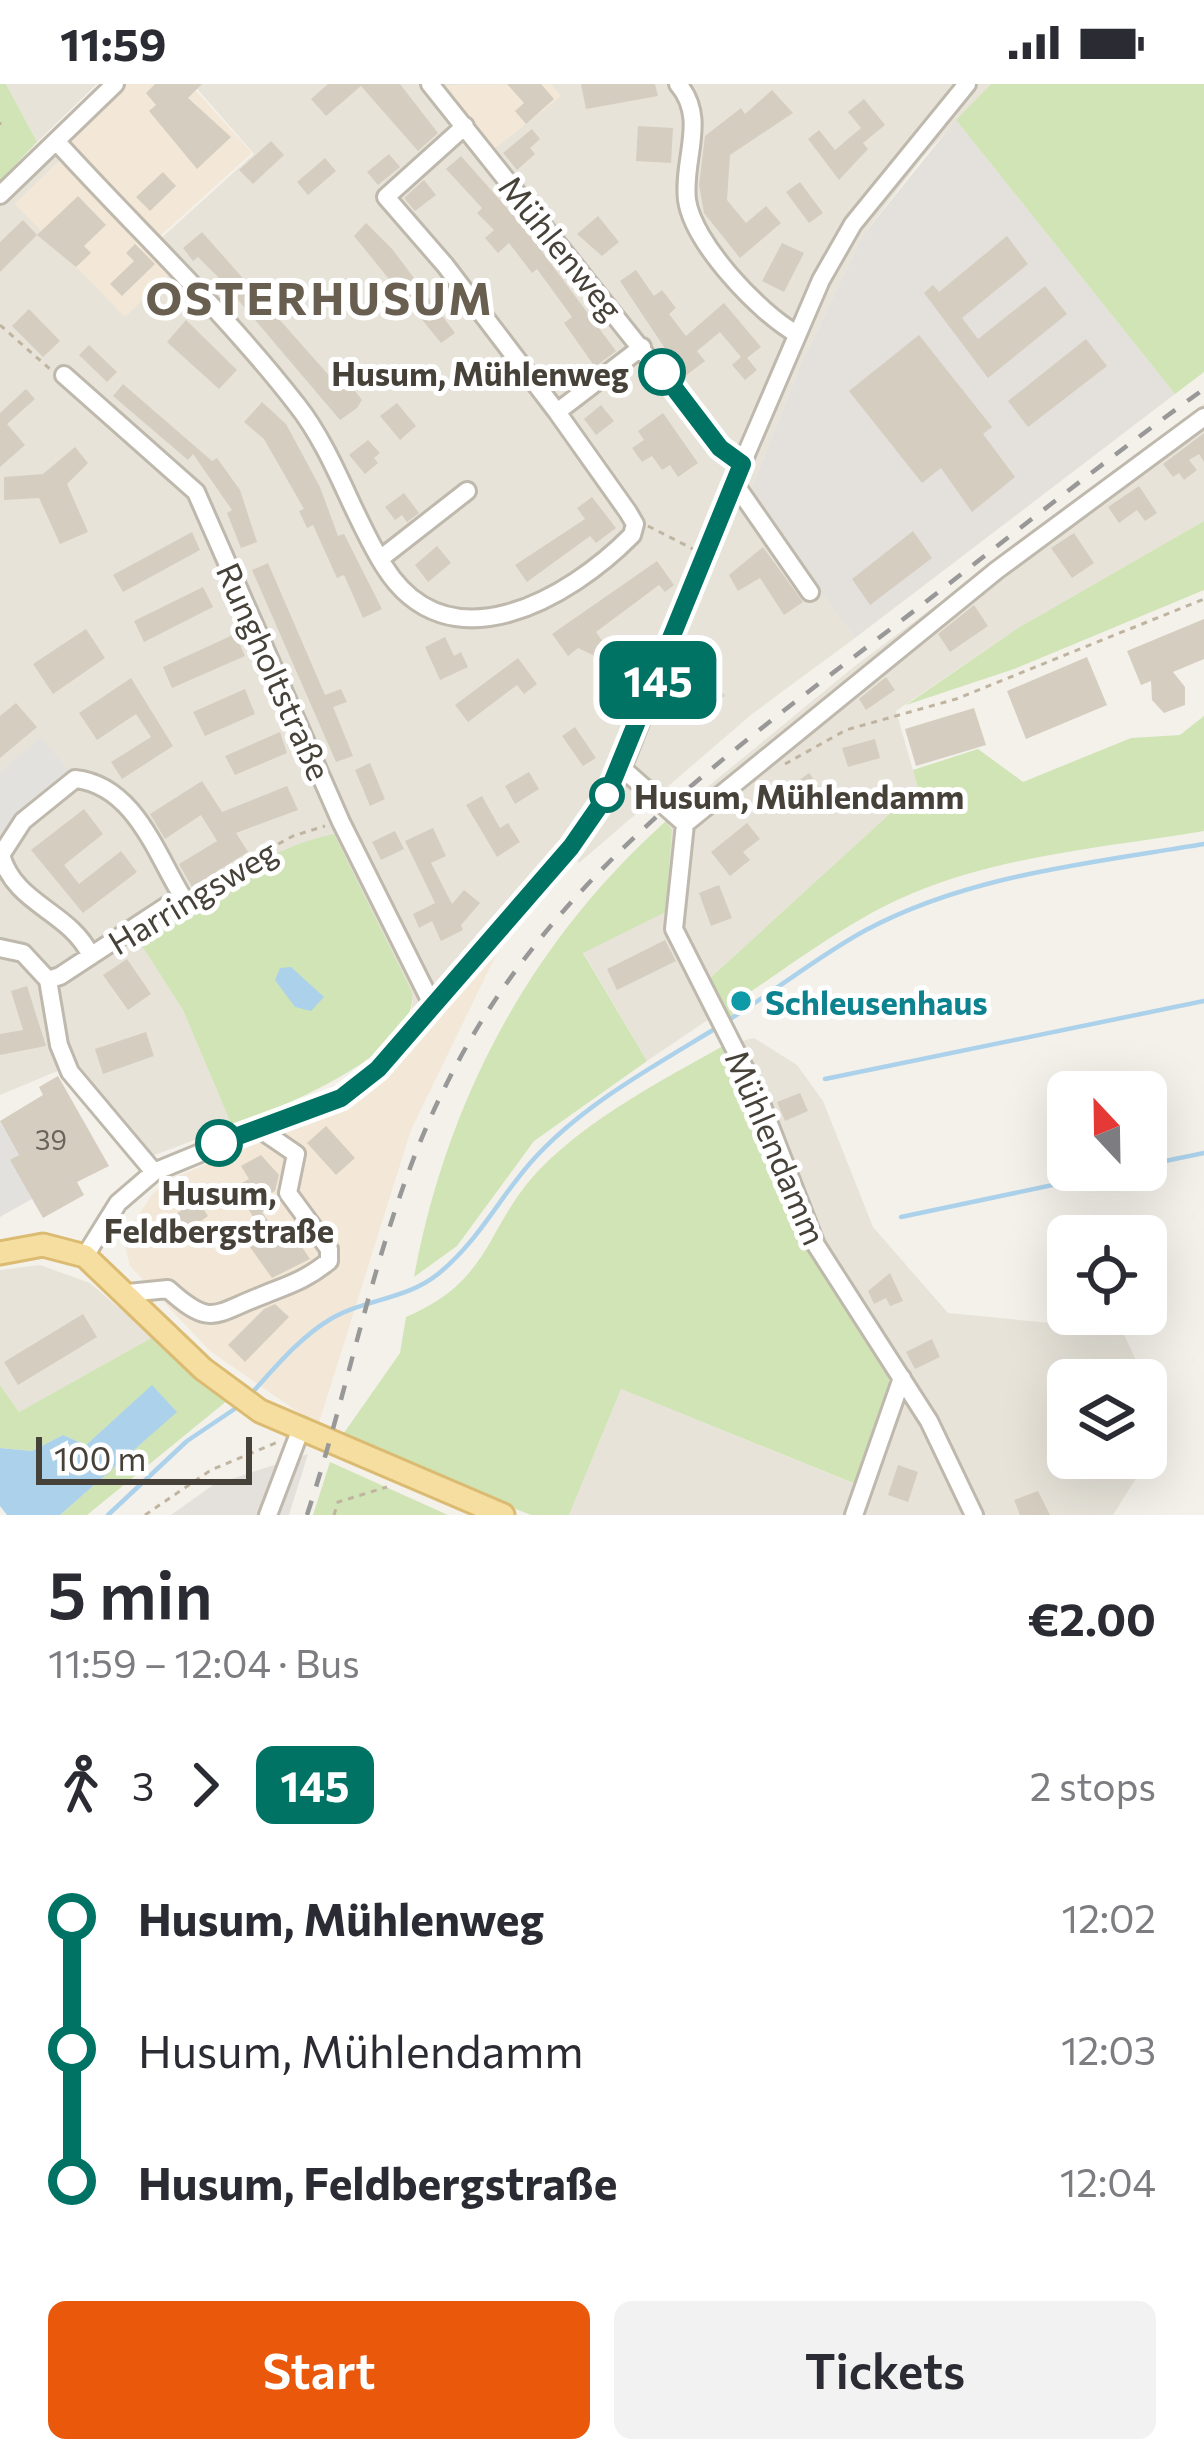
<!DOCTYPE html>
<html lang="en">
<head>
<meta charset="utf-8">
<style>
  body { margin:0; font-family:Commissioner,sans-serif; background:#f2f2f3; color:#2b2b33; height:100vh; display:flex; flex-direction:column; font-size:45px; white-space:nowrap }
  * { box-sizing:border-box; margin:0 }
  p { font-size:39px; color:#7c7c81 }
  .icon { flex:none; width:66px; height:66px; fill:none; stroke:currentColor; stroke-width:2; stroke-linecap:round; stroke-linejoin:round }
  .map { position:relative; height:1431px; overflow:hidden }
  .drawer { display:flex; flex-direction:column; background:#fff; flex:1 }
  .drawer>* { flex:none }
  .badge { padding:0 24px; border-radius:18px; font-size:42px; line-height:78px }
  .needle { width:78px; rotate:338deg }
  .fabs { position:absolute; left:1047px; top:987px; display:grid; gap:24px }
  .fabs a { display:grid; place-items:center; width:120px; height:120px; border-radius:18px; background:#fff; box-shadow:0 12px 48px #0002; font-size:60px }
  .scale { position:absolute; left:36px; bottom:30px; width:216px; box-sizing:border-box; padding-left:12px; border:6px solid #474239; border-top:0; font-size:33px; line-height:42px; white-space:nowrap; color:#474239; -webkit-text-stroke:9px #fff; paint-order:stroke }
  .map>.badge { position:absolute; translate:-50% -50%; box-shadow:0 0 0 6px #fff }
  .legs { display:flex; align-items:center; gap:18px; height:132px; padding:0 48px; font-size:39px }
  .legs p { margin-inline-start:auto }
  .head { display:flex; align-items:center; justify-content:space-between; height:204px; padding:0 48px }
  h1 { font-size:66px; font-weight:600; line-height:90px }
  .button { display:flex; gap:24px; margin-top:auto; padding:24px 48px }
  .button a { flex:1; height:138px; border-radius:18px; background:#ea580c; color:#fff; font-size:48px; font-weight:600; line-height:138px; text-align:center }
  .button a+a { background:#f2f2f3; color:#2b2b33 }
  ul { padding:0 48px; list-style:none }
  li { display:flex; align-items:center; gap:42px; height:132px; font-size:45px }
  li i { display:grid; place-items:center; width:18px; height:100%; margin:0 15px; background:currentColor }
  li i::after { content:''; width:30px; height:30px; margin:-15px; border:9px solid; border-radius:50%; background:#fff }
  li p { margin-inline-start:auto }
  li:first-child i { background:linear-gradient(#0000 50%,currentColor 0) }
  li:last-child i { background:linear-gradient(currentColor 50%,#0000 0) }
  .status { display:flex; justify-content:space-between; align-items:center; height:84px; padding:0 60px; background:#fff; direction:ltr }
  .status svg { height:33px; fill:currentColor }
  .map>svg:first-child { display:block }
  .residential { fill:#e7e3d9 }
  .commercial { fill:#f3e8d7 }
  .industrial { fill:#e4e0db }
  .green { fill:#d0e4b6 }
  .parking { fill:#e3e1de }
  .water { fill:#acd1eb }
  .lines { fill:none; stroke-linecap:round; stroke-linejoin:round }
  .stream { stroke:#acd1eb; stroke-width:4.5 }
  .building { fill:#d5cdc0 }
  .minor-casing { stroke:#bfb9ad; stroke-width:22 }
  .major-casing { stroke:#dbbb71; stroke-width:27 }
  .path { stroke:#bfb4a0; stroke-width:3; stroke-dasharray:6 6; stroke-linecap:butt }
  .minor { stroke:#fff; stroke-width:16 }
  .major { stroke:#f6dea1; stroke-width:21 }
  .rail { stroke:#989898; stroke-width:4.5; stroke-dasharray:15 15; stroke-linecap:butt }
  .line-1-casing { stroke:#fff; stroke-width:27 }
  .line-1 { stroke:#007364; stroke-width:18 }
  .stop-1-dot { fill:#fff; stroke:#007364; stroke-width:6 }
  .culture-dot { fill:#0f9aa8; stroke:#fff; stroke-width:4.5 }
  .labels { text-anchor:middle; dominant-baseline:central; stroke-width:10; stroke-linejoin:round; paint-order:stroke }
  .number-label { font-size:27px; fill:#6a655b }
  .street-label { font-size:33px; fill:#474239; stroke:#fff }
  .stop-label { font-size:33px; font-weight:bold; fill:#474239; stroke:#fff; text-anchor:end }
  .culture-label { font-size:33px; font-weight:bold; fill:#0d838f; stroke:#fff; text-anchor:start }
  .district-label { font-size:45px; font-weight:bold; letter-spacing:3px; fill:#695f51; stroke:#fff }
</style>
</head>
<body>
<div class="status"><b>11:59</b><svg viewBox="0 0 49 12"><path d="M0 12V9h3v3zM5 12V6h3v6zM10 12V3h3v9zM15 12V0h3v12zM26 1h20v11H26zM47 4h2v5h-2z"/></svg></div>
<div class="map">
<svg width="1204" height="1431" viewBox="0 0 1204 1431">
  <rect width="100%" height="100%" fill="#f4f1ea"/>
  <path class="residential" d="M6 0H97L37 58Z
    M193 0H991L923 73 863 151 801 280 749 411 855 554 752 630 579 779 566 763 411 926 413 917 258 776 140 857 183 926 232 1042 136 1078 60 986 0 1011V117L66 58 158 157 254 70Z
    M1204 320V437L1018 544 896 627 918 704 700 903 712 933 647 977 583 868 666 828 672 746 666 737 855 582Z
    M754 954 797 981 823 1017 873 1143 948 1229 1122 1246 1145 1296H1068V1374H1146V1297L1164 1336 1159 1358 1113 1431H569L621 1305 857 1401 888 1289 807 1164 723 962Z
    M40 1181 90 1199 153 1253 19 1328 0 1301V1186Z"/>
  <path class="commercial" d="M125 0H190L252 69 157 155 67 57Z
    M551 0 561 12 493 66 443 1Z
    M64 72 174 186 125 233 15 120Z
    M496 871 411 1046 318 1342 210 1267 130 1182 123 1155 153 1109 175 1093 321 1034 379 1000Z"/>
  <path class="industrial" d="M956 36 1175 310 855 554 749 411 801 280 863 151Z
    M308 1370 289 1431H171L213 1401Z"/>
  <path class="green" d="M0 0H6L37 58 0 97Z
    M991 0H1204V288L1175 310 956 36Z
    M1204 437V506L1014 585 906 621 1018 544Z
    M1204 632V747C1108 763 1004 771 913 809 853 834 801 874 747 910L742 906 729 915 733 931 726 934 710 894 918 704 913 686 978 665 1023 698 1131 654 1180 651Z
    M666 737 672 746 666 828 583 869 647 977 534 1057 457 1162 414 1193C447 1015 531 858 666 737Z
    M334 750 412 908C420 970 278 1024 232 1042L183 926 139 857C201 815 259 766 334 750Z
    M723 962 807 1164 888 1289 890 1306 858 1401 621 1305 569 1431H531L339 1356 400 1269 406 1233C493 1196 485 1143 539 1086 591 1033 659 998 723 962Z
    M153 1253 228 1316 87 1431H60L176 1328 152 1302 86 1361 63 1351 32 1367 0 1364V1301L19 1328Z
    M330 1378 448 1431H313Z"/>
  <path class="parking" d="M41 654 71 689 0 749V688Z
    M0 1038 19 1071 32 1115 0 1133Z"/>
  <path class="water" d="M291 883 324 913 311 927 295 923 275 896 280 884Z
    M152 1301 177 1328 60 1431H7L0 1422V1364L32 1367 63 1351 86 1361Z"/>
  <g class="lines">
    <path class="stream" d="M727 937C774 908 818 872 866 846 969 791 1091 779 1204 760
      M825 995 1204 917
      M1146 1081 1204 1069
      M901 1133 1124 1086
      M249 1312C274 1285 298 1255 329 1236 363 1215 406 1216 438 1190 478 1158 499 1114 532 1077 582 1021 654 982 718 943
      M108 1431 187 1357 242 1320"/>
  </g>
  <path class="building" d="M155 0H202L188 14 231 53 197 85 149 27 156 21 146 9Z
    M328 0H400L438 49 418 67 361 2 326 32 311 15Z
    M507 0H541L554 15 526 40 515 27 524 19Z
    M581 0H655L658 12 586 25Z
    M772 6 793 29 730 71 727 116 746 139 766 122 781 139 740 174 704 129 699 101 705 52 741 24 745 30Z
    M864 15 885 41 863 59 868 65 839 96 808 55 819 46 835 66 861 44 848 28Z
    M638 42 673 44 671 79 636 77Z
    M532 45 540 55 530 64 535 70 517 86 503 69Z
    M271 57 284 71 253 100 239 86Z
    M389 70 400 83 378 101 367 88Z
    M461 72 522 141 616 267 595 283 564 239 572 233 537 185 532 189 509 159 498 169 485 154 494 146 477 129 482 124 446 85Z
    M325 74 336 87 308 111 297 98Z
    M163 88 176 102 150 127 136 113Z
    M424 96 436 111 415 127 404 114Z
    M800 98 823 129 809 139 786 108Z
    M78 112 106 141 84 162 91 169 76 183 37 151Z
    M598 132 619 158 602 172 577 150Z
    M23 136 37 151 0 188V158Z
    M366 139 393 166 455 249 441 259 354 152Z
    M202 148 341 305 349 299 362 316 357 324 340 336 222 197 198 173 193 177 183 164Z
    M1007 152 1028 180 962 234 978 255 1045 202 1067 230 988 294 924 209 933 201 939 208Z
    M782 159 804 169 784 208 762 197Z
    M135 160 155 180 122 212 110 200 134 177 126 169Z
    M636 186 654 212 662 206 676 224 669 230 686 252 724 219 761 263 747 274 757 286 745 296 732 281 741 273 720 248 697 267 705 277 684 293 620 197Z
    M29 225 60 257 43 273 12 242Z
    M186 236 237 286 219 305 167 258Z
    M919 251 992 343 983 350 1015 393 972 428 941 384 922 399 849 307Z
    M1086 255 1107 282 1028 343 1008 317Z
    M89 261 117 288 107 298 79 271Z
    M123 300 212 377 217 374 240 406 257 458 241 464 227 429 232 426 193 370 188 376 113 312Z
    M26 305 35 315 7 340 25 361 0 383V329Z
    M262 318 286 340 320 403 338 452 344 450 382 525 363 534 344 491 337 494 313 441 307 444 299 427 304 425 264 355 244 338Z
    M397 319 416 342 400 356 380 332Z
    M601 321 614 337 596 351 584 335Z
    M663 329 698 379 678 393 670 381 662 386 652 372 642 378 632 364 644 356 638 347Z
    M1204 349V378L1199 370 1189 376 1197 386 1184 396 1179 389 1173 393 1163 380Z
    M368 356 380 369 374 374 378 379 365 390 349 371Z
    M75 363 88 379 67 400 88 448 60 460 39 414 4 416V393L43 390Z
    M1139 402 1157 429 1145 437 1137 426 1119 439 1108 423Z
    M404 409 419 429 407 438 402 431 395 436 385 423Z
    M592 413 616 444 596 459 590 452 527 498 515 481 585 435 577 424Z
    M913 447 932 474 870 521 852 495Z
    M192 448 200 466 123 508 113 491Z
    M1074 449 1094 479 1072 494 1051 464Z
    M437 462 451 479 428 498 415 481Z
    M763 463 803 518 784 531 760 494 738 507 729 491Z
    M657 477 674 501 665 508 659 501 596 548 608 565 597 573 578 564 568 572 552 550Z
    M268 479 325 611 341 605 347 618 333 623 353 672 336 678 252 486Z
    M203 503 213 523 144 558 134 537Z
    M974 521 988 542 950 568 938 550Z
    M1204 535V575L1173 588 1185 603V621L1164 629 1152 616 1151 597 1141 601 1127 567Z
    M86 545 105 574 53 610 33 580Z
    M235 550 245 572 172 604 163 583Z
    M445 553 454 572 461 568 468 583 440 596 425 563Z
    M1087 573 1107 621 1026 655 1007 607Z
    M518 574 537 600 524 610 517 601 468 638 455 621Z
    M703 581 725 612 709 623 687 592Z
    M886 593 895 606 866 626 859 615Z
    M131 594 173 662 122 695 111 678 151 653 136 630 97 656 79 629Z
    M245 605 255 630 205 652 193 628Z
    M617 607 631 627 618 640 602 616Z
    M16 619 37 643 0 674V632Z
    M974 624 986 661 916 682 905 645Z
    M575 643 596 674 583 682 562 652Z
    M280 648 287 669 235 691 225 672Z
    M875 655 880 674 848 683 842 664Z
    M370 679 385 715 370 722 355 686Z
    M529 688 539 705 515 720 505 702Z
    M809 689 823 708 798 727 784 708Z
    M202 697 222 728 287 702 298 726 236 749 248 768 192 803 179 780 217 757 201 731 165 755 150 730Z
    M482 712 500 744 508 739 520 758 497 773 466 721Z
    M84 725 103 750 64 781 79 800 121 767 137 788 83 829 31 766Z
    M747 739 760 755 743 768 750 776 730 792 711 768Z
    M433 744 446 772 431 779 452 820 464 806 480 819 461 841 463 846 441 857 432 837 419 844 413 830 435 819 405 757Z
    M395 747 404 765 381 776 372 758Z
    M719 801 732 834 711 842 699 809Z
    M665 856 676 877 617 906 607 885Z
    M127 875 151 910 128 926 103 891Z
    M27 902 46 962 0 971V950L23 946 11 907Z
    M146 948 154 972 103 990 95 965Z
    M58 992 109 1082 77 1098 84 1111 43 1134 10 1076 19 1071 0 1037 43 1011 39 1003Z
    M800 1009 808 1027 785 1037 777 1018Z
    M326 1042 355 1074 336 1091 307 1059Z
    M261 1071 279 1091 275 1107 266 1112 272 1122 262 1128 281 1156 292 1148 310 1175 272 1194 242 1152 258 1141 235 1103 249 1095 241 1082Z
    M197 1115 208 1132 188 1146 176 1130Z
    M890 1189 903 1217 890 1222 886 1214 874 1220 868 1207Z
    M275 1220 289 1233 245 1278 228 1261 264 1225Z
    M83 1230 97 1253 18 1301 4 1278Z
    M932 1255 940 1273 915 1285 906 1268Z
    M898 1381 918 1388 908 1418 888 1411Z
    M1038 1407 1050 1431H1020L1014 1416Z"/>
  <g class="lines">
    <g class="minor-casing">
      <path id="minor" d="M430 0 720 364 743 380
        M678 0C708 35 682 75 687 116 693 159 760 230 797 250
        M465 42 386 113 445 181 557 328 642 263
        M57 58C136 145 225 228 297 321 334 368 352 431 384 482 448 585 569 515 632 451L635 440 628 428 557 328
        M0 111 115 0
        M64 291 196 408 341 738 434 924
        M735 400 810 508
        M380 475 467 407
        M622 684 685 740
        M0 864 23 869 48 896 59 961 70 988 154 1088
        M48 896 60 892 182 812C155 767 133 701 75 695L23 737 1 771C15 821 70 827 91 872
        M85 1172 118 1119 154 1088 354 1006 434 924 571 763 622 684 747 368 821 196 853 140 967 0
        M128 1209 168 1205C211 1244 214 1230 261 1212 288 1201 306 1196 329 1177V1165L288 1109 296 1070 261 1046
        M268 1431 300 1347
        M854 1431 902 1294
        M974 1431 929 1337 816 1161 757 1009 674 845 685 740 997 486 1204 333"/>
    </g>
    <g class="major-casing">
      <path id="major" d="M0 1169 43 1161 85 1172 203 1285 260 1327 503 1431"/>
    </g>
    <path class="path" d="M0 38V41
      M0 241 51 286
      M648 442 693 465
      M785 680 846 646 956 615 1204 515
      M194 806 293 752 325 742
      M145 1431 211 1386 278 1358
      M334 1431 338 1418 387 1403"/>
    <use href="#minor" class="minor"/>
    <use href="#major" class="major"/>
    <path class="rail" d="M307 1431C354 1289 379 1133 447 999 548 796 726 671 901 537 1002 459 1101 379 1204 305"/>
  </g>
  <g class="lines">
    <g class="line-1-casing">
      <path id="line-1" d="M219 1059 341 1014 378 985 571 763 607 711 742 380 720 364 662 288"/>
    </g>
    <use href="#line-1" class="line-1"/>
  </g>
  <g class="stop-1-dot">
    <circle cx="662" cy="288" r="21"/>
    <circle cx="607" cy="711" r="15"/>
    <circle cx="219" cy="1059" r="21"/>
  </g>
  <circle class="culture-dot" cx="741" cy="917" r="12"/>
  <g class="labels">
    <g class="number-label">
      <text x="51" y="1055">39</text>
    </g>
    <g class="street-label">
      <text transform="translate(562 163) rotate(51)">Mühlenweg</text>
      <text transform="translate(275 587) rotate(66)">Rungholtstraße</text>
      <text transform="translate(192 812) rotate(-31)">Harringsweg</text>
      <text transform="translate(777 1063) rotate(67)">Mühlendamm</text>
    </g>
    <g class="stop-label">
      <text x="629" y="288">Husum, Mühlenweg</text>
      <text x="634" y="711" text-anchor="start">Husum, Mühlendamm</text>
      <text x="219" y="1107" text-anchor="middle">Husum,<tspan x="219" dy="38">Feldbergstraße</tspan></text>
    </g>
    <g class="culture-label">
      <text x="765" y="917">Schleusenhaus</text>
    </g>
    <g class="district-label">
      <text x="320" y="212">OSTERHUSUM</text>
    </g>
  </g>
</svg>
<div class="fabs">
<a><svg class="needle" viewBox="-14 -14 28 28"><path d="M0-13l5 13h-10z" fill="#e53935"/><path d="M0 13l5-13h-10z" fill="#7c7c81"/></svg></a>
<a><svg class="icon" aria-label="locate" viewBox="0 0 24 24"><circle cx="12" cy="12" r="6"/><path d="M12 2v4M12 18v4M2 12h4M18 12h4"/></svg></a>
<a><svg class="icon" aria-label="layers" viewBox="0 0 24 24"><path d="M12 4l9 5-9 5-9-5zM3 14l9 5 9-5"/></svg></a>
</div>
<div class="scale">100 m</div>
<b class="badge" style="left:658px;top:596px;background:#007364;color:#fff">145</b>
</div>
<section class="drawer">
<div class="head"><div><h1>5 min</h1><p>11:59 – 12:04 · Bus</p></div><b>€2.00</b></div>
<div class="legs"><svg class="icon" aria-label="walk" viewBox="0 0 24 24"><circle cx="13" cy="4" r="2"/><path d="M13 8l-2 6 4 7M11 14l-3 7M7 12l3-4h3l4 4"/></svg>3<svg class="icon" aria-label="forward" viewBox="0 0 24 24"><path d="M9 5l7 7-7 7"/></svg><b class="badge" style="background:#007364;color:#fff">145</b><p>2 stops</p></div>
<ul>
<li><i style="color:#007364"></i><b>Husum, Mühlenweg</b><p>12:02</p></li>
<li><i style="color:#007364"></i><span>Husum, Mühlendamm</span><p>12:03</p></li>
<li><i style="color:#007364"></i><b>Husum, Feldbergstraße</b><p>12:04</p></li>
</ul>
<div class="button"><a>Start</a><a>Tickets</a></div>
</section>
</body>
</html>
